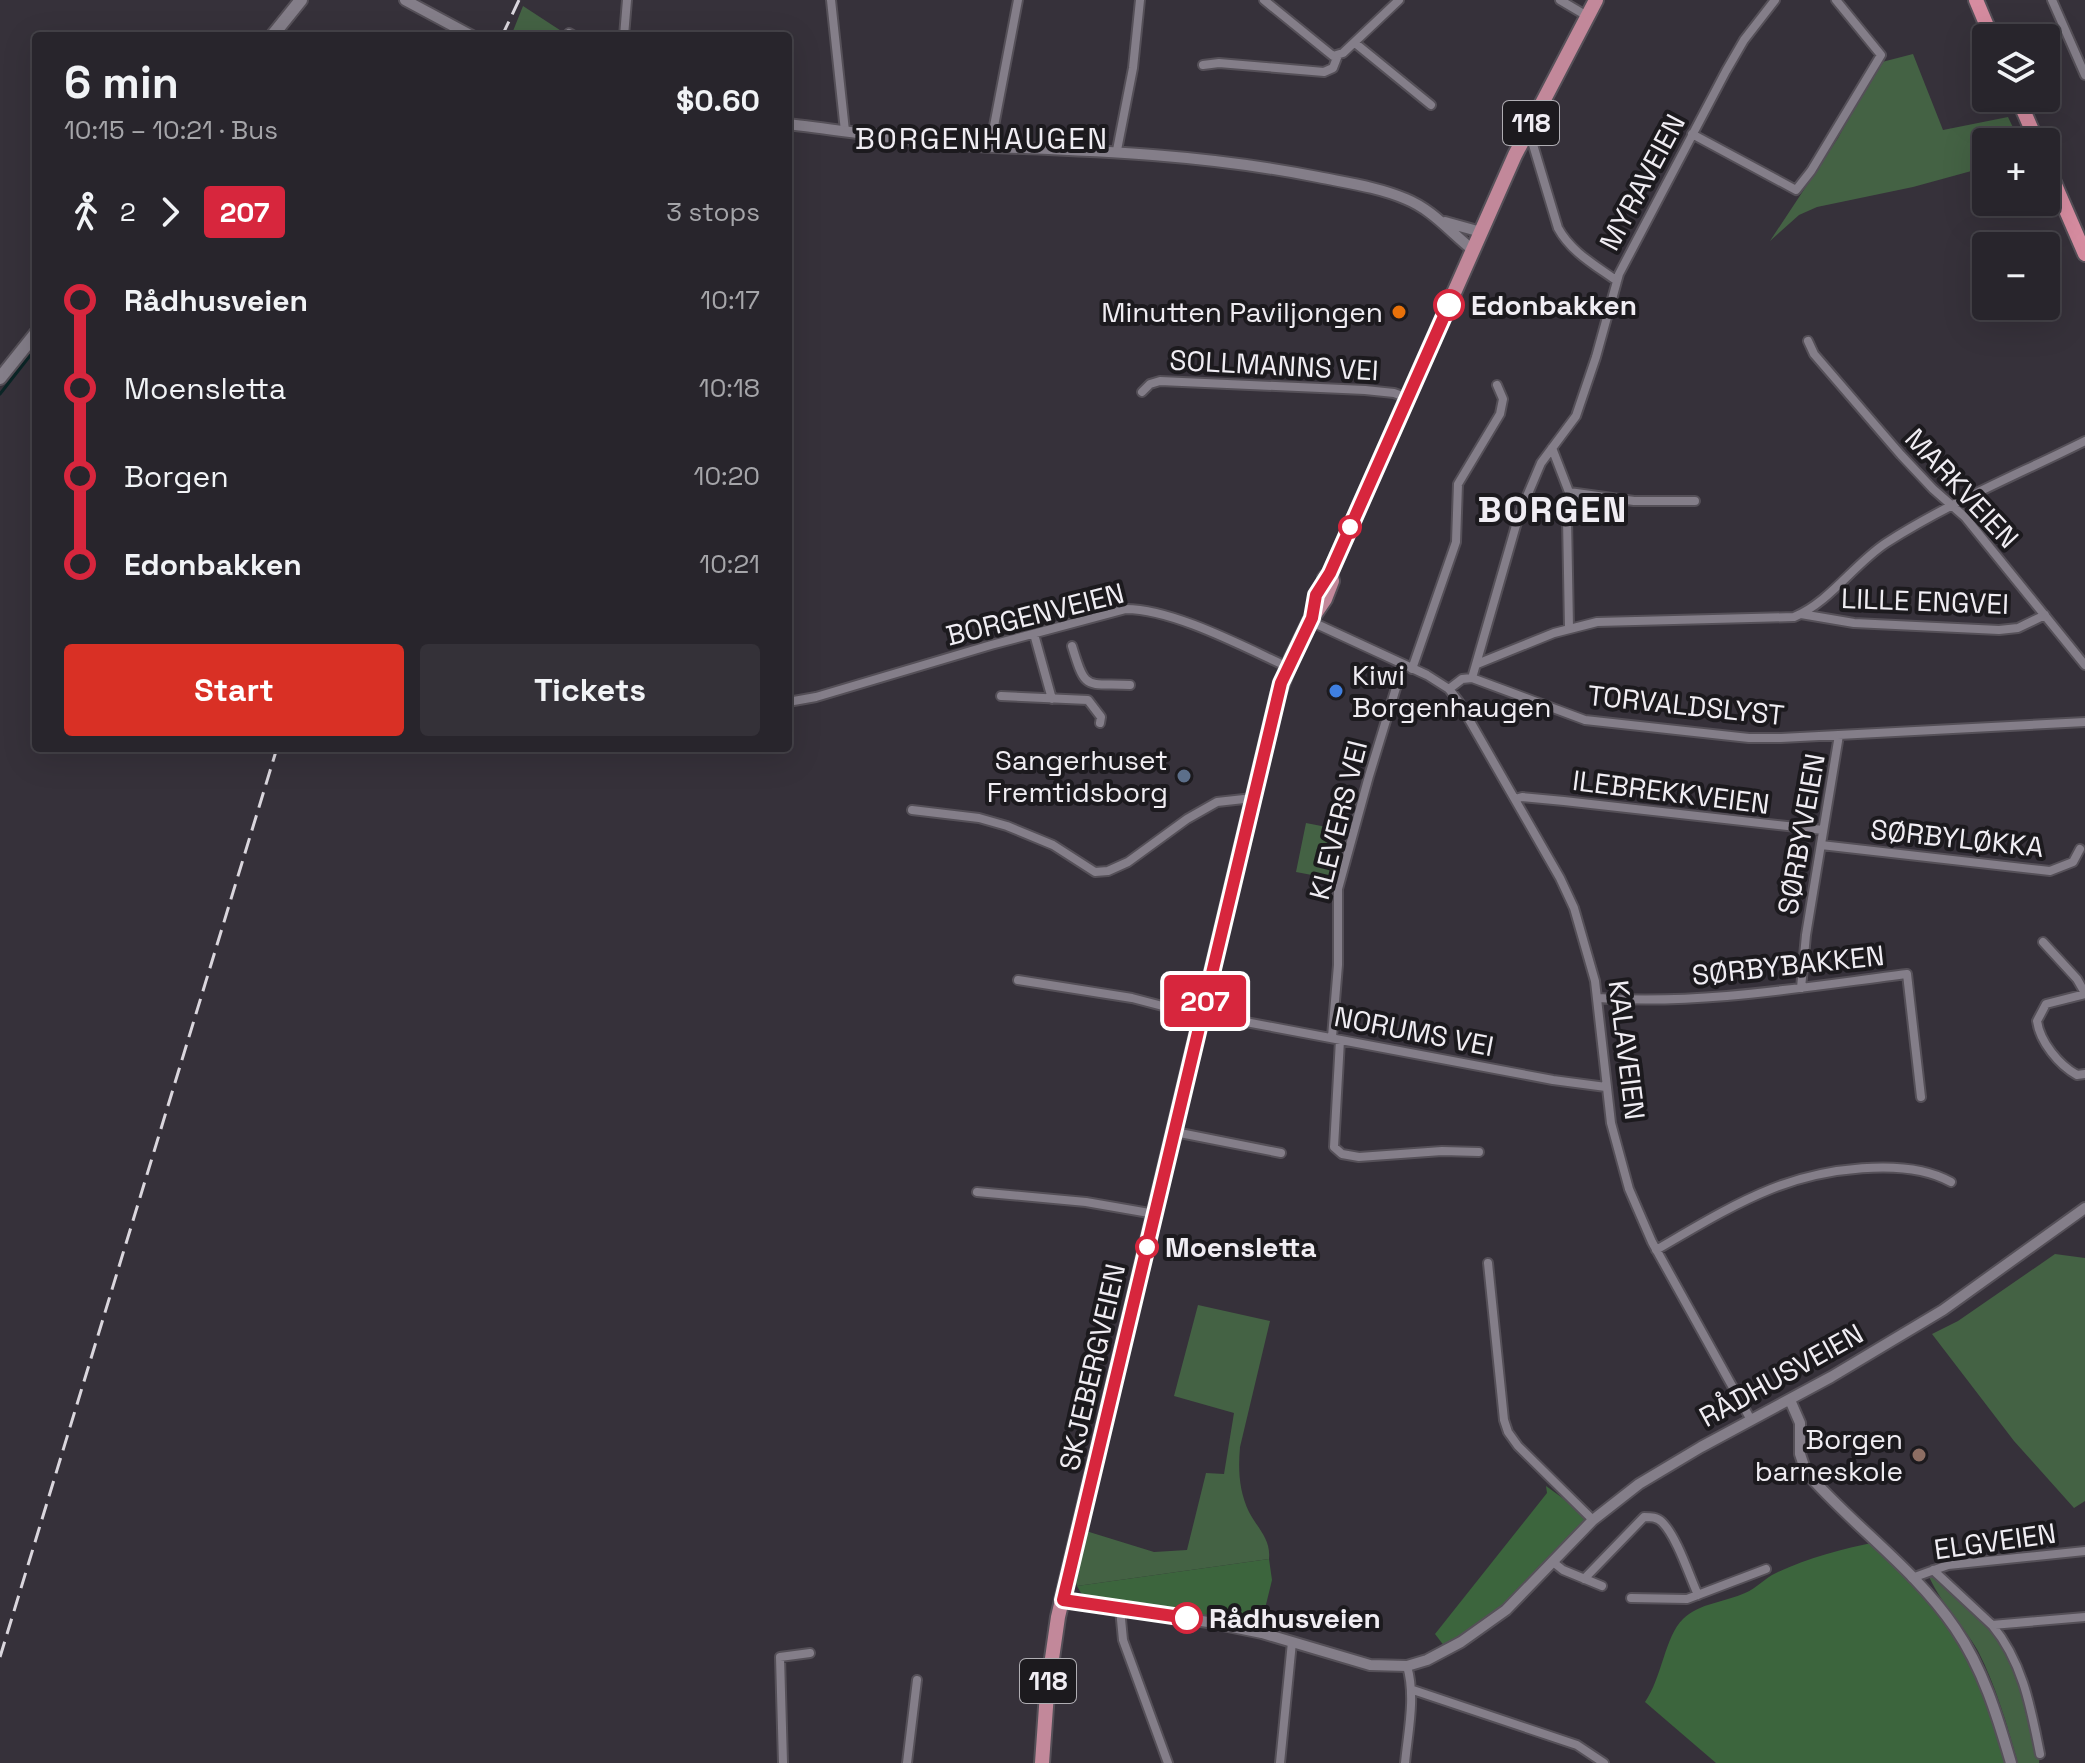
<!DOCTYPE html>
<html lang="en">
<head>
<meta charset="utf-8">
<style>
  body { margin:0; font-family:"Space Grotesk",sans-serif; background:#343138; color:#f1f3f6; height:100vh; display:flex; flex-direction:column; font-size:30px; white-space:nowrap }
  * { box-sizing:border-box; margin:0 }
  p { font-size:26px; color:#a5a5a9 }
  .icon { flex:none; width:44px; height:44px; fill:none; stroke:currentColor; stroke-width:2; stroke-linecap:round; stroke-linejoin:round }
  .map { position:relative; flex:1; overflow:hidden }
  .panel { position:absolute; left:32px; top:32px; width:760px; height:720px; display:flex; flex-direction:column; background:#28252c; border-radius:8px; box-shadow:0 8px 32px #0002,0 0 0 2px #444248 }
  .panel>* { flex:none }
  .badge { padding:0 16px; border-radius:6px; font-size:28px; line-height:52px }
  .tools { position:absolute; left:1972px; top:24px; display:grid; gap:16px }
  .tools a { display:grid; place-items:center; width:88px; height:88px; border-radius:8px; background:#28252c; box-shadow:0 8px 32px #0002,0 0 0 2px #444248; font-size:40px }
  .map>.badge { position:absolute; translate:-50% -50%; box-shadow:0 0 0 4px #fff }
  .legs { display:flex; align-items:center; gap:12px; height:88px; padding:0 32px; font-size:26px }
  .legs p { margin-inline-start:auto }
  .summary { display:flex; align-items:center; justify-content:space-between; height:136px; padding:0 32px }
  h1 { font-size:44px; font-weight:600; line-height:60px }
  .cta { display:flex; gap:16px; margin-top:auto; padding:16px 32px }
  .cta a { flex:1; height:92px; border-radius:8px; background:#d93025; color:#fff; font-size:32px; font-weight:600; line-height:92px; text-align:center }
  .cta a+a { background:#343138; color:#f1f3f6 }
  ul { padding:0 32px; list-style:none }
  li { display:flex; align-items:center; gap:28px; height:88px; font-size:30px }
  li i { display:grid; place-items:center; width:12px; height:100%; margin:0 10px; background:currentColor }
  li i::after { content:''; width:20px; height:20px; margin:-10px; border:6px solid; border-radius:50%; background:#28252c }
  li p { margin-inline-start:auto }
  li:first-child i { background:linear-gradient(#0000 50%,currentColor 0) }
  li:last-child i { background:linear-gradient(currentColor 50%,#0000 0) }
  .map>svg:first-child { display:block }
  .green { fill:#446244 }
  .forest { fill:#3c653d }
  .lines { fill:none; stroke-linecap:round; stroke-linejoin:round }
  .stream { stroke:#0b2526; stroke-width:3 }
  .minor-casing { stroke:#555058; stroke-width:12 }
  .tertiary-casing { stroke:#555058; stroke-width:14 }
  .secondary-casing { stroke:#555058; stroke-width:16 }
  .primary-casing { stroke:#555058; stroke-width:18 }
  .trunk-casing { stroke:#555058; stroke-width:18 }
  .minor { stroke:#847e89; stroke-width:8 }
  .tertiary { stroke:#847e89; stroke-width:10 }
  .secondary { stroke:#847e89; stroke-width:12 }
  .primary { stroke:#c2889a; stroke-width:14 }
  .trunk { stroke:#d68ca0; stroke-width:14 }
  .rail { stroke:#dad6dd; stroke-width:3; stroke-dasharray:16 8; stroke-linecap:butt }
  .line-1-casing { stroke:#fff; stroke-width:18 }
  .line-1 { stroke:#d7263d; stroke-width:12 }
  .stop-1-dot { fill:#fff; stroke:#d7263d; stroke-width:4 }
  .food-dot { fill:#e8710a; stroke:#1c1a1e; stroke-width:3 }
  .shop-dot { fill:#3f7fe0; stroke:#1c1a1e; stroke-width:3 }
  .service-dot { fill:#5c6f8a; stroke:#1c1a1e; stroke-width:3 }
  .education-dot { fill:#8d6e63; stroke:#1c1a1e; stroke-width:3 }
  .labels { text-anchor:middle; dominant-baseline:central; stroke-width:8; stroke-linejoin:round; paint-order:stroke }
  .shield { fill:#1c1a1e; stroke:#b0aeb3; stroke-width:2 }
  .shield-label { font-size:26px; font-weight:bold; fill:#f0edf3 }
  .street-label { font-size:28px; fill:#f0edf3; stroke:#1c1a1e }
  .stop-label { font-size:28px; font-weight:bold; fill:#f0edf3; stroke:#1c1a1e; text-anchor:start }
  .poi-label { font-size:28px; fill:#f0edf3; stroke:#1c1a1e; text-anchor:end }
  .neighbourhood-label { font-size:30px; letter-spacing:2px; fill:#f0edf3; stroke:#1c1a1e }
  .district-label { font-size:36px; font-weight:bold; letter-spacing:2px; fill:#f0edf3; stroke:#1c1a1e }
</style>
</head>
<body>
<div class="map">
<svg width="2085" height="1763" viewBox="0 0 2085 1763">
  <rect width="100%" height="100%" fill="#36313a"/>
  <path class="green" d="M523 6 569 36H511Z
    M1913 54 1943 130 2008 117 2020 142H1986V167L1913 187 1817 207 1799 215 1770 241 1838 138 1877 66 1882 62Z
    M1306 823 1342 830 1333 879 1296 872Z
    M2055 1254 2085 1258V1501L2074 1508 2014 1441 1932 1334 1958 1321Z
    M1198 1305 1270 1321 1240 1447C1238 1470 1239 1491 1249 1512 1258 1529 1271 1539 1269 1559L1077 1586 1075 1579 1086 1531 1154 1552 1187 1550 1206 1473 1224 1474 1234 1413 1174 1396Z
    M1933 1570 2010 1648 2040 1754 2039 1763H2018C2007 1725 1996 1686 1978 1651 1962 1623 1939 1602 1927 1572Z"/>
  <path class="forest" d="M1546 1486 1593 1520 1525 1593 1448 1651 1435 1634 1547 1493Z
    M1876 1542 1912 1578 1967 1647 2011 1763H1716L1645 1702C1662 1678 1665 1636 1683 1619 1699 1603 1726 1602 1745 1593 1757 1588 1765 1578 1776 1573 1807 1558 1842 1549 1876 1542Z
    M1269 1559 1272 1580 1260 1629 1086 1605 1087 1597 1081 1593 1077 1586Z"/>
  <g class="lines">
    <path class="stream" d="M0 394 36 348"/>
    <g class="minor-casing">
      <path id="minor" d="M831 0 845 131
        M1264 0 1333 56 1343 53 1399 0
        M1560 0 1587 16
        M2052 0 2085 75
        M569 33 574 36
        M624 36 627 0
        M1355 43 1431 105
        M1203 65 1219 63 1324 72 1333 68 1338 55
        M1526 133 1531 138 1558 228C1571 252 1595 265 1617 281
        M1692 134 1796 190 1811 171 1881 55 1836 0
        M990 147 1018 0
        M1117 150 1133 68 1140 0
        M1808 341 1814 354 1901 455 1933 489 1965 517 2085 665
        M1142 392 1150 384 1160 381 1365 390 1394 393 1408 398
        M1552 448 1569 492 1567 518 1569 628
        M1569 492 1634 501H1695
        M1801 614 1854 623 1999 630 2018 628 2045 615
        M1310 621 1427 675 1449 689 1462 679 1472 678 1585 720 1749 738H1781L2085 722
        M1034 634 1052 699
        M1072 646C1086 692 1085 683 1130 685
        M1477 664 1554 633 1597 622 1794 617C1830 602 1854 564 1886 543 1948 503 2019 474 2085 441
        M1412 669 1456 542 1458 484 1500 414 1503 399 1497 385
        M1472 678 1519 515 1541 463 1576 416 1596 357 1619 274 1726 71 1744 40 1775 0
        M1449 689 1459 702 1560 878 1574 908 1595 981 1611 1123 1629 1189 1652 1242 1751 1420
        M1001 696 1088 700 1101 717 1100 723
        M788 702 816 697 991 645 1126 609C1173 609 1244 647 1288 667
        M1515 799 1522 797 1564 801 1823 830
        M912 810 979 818 1007 826 1053 845 1095 872 1108 871 1128 862 1187 819 1217 802 1253 798
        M1821 845 2050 871 2073 862 2080 849
        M2043 942 2077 979 2085 993
        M1018 980 1132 998 1201 1016
        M1801 988 1806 935 1839 735
        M2085 994 2046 1004 2037 1021C2040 1042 2059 1065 2077 1075L2085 1074
        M1598 998C1702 1005 1804 987 1907 974L1921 1097
        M1214 1016 1553 1080 1606 1087
        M1332 1037 1338 965V889L1369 776 1403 665
        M1340 1040 1334 1147 1342 1154 1359 1157 1442 1151 1479 1152
        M1175 1132 1281 1153
        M977 1192 1086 1202 1155 1214
        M1656 1250C1694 1228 1731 1205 1771 1189 1820 1169 1905 1156 1951 1182
        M1488 1263 1504 1420 1508 1432 1518 1446 1593 1520
        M1553 1562 1563 1570 1602 1586
        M1933 1570 1992 1625 2085 1617
        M1912 1578 1948 1565 2085 1551
        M1584 1579 1644 1517C1651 1517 1657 1517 1662 1522 1677 1537 1689 1575 1698 1595
        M1631 1598 1687 1599 1766 1569
        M1120 1609 1123 1640 1168 1763
        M1992 1625C2023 1662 2031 1709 2040 1754
        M1413 1690 1577 1745 1604 1763
        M783 1763 780 1657 810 1653
        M907 1763 917 1680
        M1280 1763 1292 1642
        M1405 1763C1408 1731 1416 1697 1407 1666"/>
    </g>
    <g class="tertiary-casing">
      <path id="tertiary" d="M405 0 472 36
        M788 124C856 132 925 144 993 147 1105 151 1207 155 1318 177 1347 183 1378 187 1406 199 1433 210 1450 232 1473 250
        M1445 222 1481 232
        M1790 1400 1800 1423V1454L1806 1472C1853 1526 1915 1569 1955 1628 1983 1669 1997 1715 2011 1763
        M1063 1600 1208 1622 1262 1633 1370 1665 1407 1666 1427 1660 1461 1642 1506 1610 1593 1520 1639 1484 1701 1447 1831 1377 1943 1310 2085 1208"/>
    </g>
    <g class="secondary-casing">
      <path id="secondary" d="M272 36 301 0
        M0 378 36 333"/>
    </g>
    <g class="primary-casing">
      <path id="primary" d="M1325 578 1330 573 1515 155 1596 0
        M1042 1763 1047 1693 1058 1617 1278 694 1292 658 1310 621 1325 599 1332 581 1330 573"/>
    </g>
    <g class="trunk-casing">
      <path id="trunk" d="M1976 0 1992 38
        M2018 98 2037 142
        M2046 164 2085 254"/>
    </g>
    <use href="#minor" class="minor"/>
    <use href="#tertiary" class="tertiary"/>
    <use href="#secondary" class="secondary"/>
    <use href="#primary" class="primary"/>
    <use href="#trunk" class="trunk"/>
    <path class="rail" d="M502 36 519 0
      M0 1657 277 748"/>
  </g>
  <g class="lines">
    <g class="line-1-casing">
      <path id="line-1" d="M1187 1618 1063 1600 1281 683 1312 618 1316 595 1330 573 1449 305"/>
    </g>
    <use href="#line-1" class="line-1"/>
  </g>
  <g class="stop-1-dot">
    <circle cx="1449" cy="305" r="14"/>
    <circle cx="1350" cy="527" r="10"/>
    <circle cx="1147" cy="1247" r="10"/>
    <circle cx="1187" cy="1618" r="14"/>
  </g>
  <circle class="food-dot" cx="1399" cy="312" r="8"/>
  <circle class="shop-dot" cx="1336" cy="691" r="8"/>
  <circle class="service-dot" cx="1184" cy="776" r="8"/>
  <circle class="education-dot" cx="1919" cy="1455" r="8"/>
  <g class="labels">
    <g class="shield">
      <rect x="1503" y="101" width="56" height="44" rx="6"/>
      <rect x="1020" y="1659" width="56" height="44" rx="6"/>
    </g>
    <g class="shield-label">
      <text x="1531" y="123">118</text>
      <text x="1048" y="1681">118</text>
    </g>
    <g class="street-label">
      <text transform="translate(1642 182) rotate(-62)">MYRAVEIEN</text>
      <text transform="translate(1274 365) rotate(3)">SOLLMANNS VEI</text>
      <text transform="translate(1962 488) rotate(47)">MARKVEIEN</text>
      <text transform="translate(1925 601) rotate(2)">LILLE ENGVEI</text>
      <text transform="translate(1035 614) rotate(-14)">BORGENVEIEN</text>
      <text transform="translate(1686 705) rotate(6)">TORVALDSLYST</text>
      <text transform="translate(1671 792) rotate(7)">ILEBREKKVEIEN</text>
      <text transform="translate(1338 820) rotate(-76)">KLEVERS VEI</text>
      <text transform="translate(1801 834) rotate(-80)">SØRBYVEIEN</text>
      <text transform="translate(1957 838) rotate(6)">SØRBYLØKKA</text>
      <text transform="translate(1788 965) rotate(-6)">SØRBYBAKKEN</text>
      <text transform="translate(1414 1031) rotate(11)">NORUMS VEI</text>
      <text transform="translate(1627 1050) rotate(83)">KALAVEIEN</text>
      <text transform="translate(1092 1367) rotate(-77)">SKJEBERGVEIEN</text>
      <text transform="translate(1781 1375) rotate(-29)">RÅDHUSVEIEN</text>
      <text transform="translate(1995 1541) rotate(-8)">ELGVEIEN</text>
    </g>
    <g class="stop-label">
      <text x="1471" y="305">Edonbakken</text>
      <text x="1165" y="1247">Moensletta</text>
      <text x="1209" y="1618">Rådhusveien</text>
    </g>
    <g class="poi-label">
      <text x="1383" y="312">Minutten Paviljongen</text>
      <text x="1352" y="675" text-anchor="start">Kiwi<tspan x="1352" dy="32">Borgenhaugen</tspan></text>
      <text x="1168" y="760">Sangerhuset<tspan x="1168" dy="32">Fremtidsborg</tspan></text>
      <text x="1903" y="1439">Borgen<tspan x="1903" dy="32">barneskole</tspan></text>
    </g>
    <g class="neighbourhood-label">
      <text x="982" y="138">BORGENHAUGEN</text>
    </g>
    <g class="district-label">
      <text x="1553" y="510">BORGEN</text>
    </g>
  </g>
</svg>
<div class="tools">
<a><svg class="icon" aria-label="layers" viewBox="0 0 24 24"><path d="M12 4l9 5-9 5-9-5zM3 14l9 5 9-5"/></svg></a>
<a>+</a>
<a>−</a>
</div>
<b class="badge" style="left:1205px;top:1001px;background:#d7263d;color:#fff">207</b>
<section class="panel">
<div class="summary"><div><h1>6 min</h1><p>10:15 – 10:21 · Bus</p></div><b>$0.60</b></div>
<div class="legs"><svg class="icon" aria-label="walk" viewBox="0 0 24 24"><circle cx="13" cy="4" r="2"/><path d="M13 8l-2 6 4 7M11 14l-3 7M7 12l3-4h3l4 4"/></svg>2<svg class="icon" aria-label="forward" viewBox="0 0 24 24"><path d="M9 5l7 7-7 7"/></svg><b class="badge" style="background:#d7263d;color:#fff">207</b><p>3 stops</p></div>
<ul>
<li><i style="color:#d7263d"></i><b>Rådhusveien</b><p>10:17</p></li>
<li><i style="color:#d7263d"></i><span>Moensletta</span><p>10:18</p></li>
<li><i style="color:#d7263d"></i><span>Borgen</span><p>10:20</p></li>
<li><i style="color:#d7263d"></i><b>Edonbakken</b><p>10:21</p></li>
</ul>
<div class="cta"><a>Start</a><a>Tickets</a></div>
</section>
</div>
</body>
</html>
